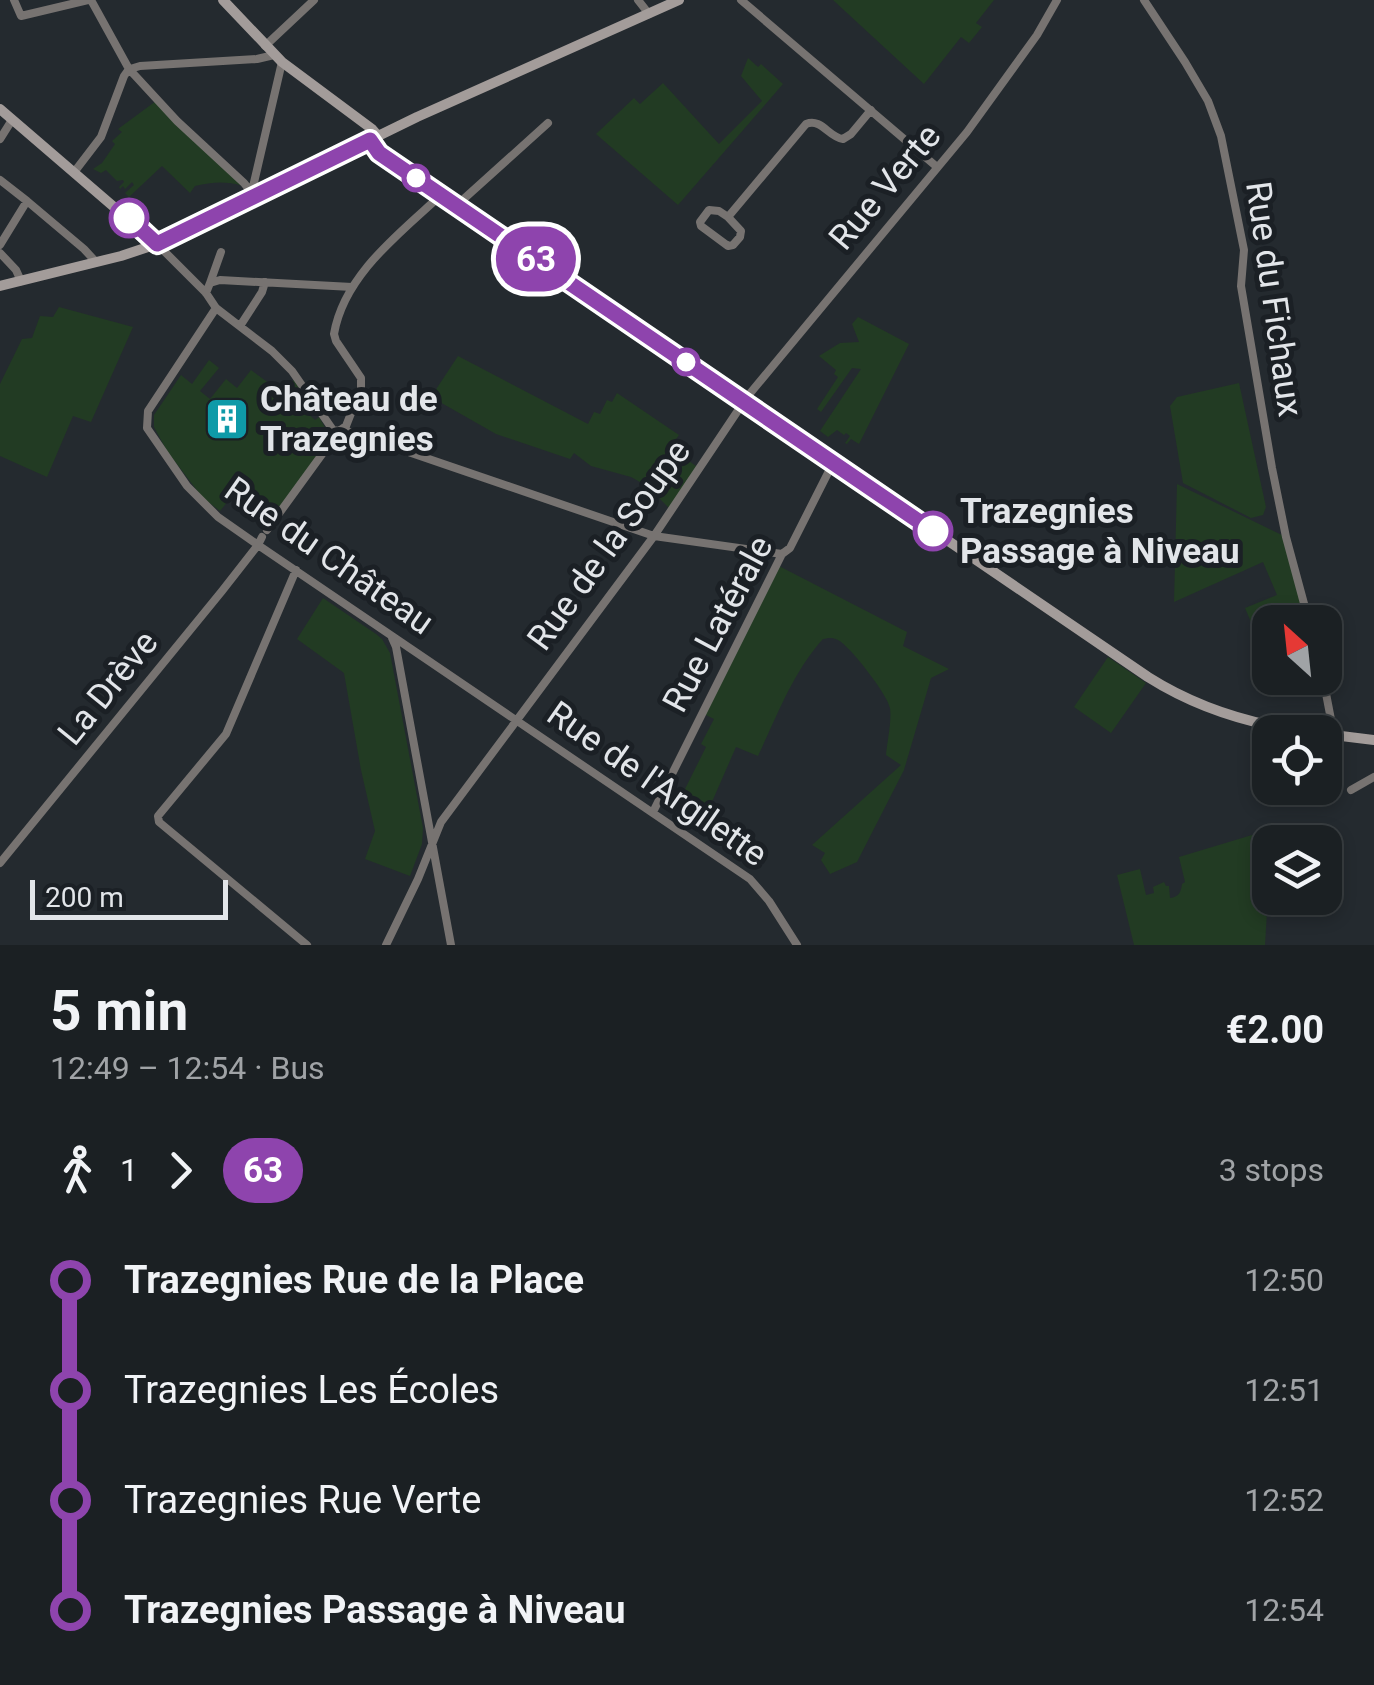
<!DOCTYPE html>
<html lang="en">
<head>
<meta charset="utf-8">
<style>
  body { margin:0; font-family:Roboto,sans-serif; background:#24282b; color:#f1f3f6; height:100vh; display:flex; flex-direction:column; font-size:38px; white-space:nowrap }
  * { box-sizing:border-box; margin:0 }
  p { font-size:32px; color:#a0a3a6 }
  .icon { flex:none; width:55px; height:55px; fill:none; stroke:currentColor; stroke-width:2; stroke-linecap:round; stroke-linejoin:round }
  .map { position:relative; height:945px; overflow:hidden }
  .drawer { display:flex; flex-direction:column; background:#1b2023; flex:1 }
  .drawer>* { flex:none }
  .badge { padding:0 20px; border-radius:32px; font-size:35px; line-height:65px }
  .needle { width:65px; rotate:333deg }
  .fabs { position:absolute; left:1252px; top:605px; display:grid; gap:20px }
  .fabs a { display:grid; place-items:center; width:90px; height:90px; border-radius:20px; background:#1b2023; box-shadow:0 5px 15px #0003,0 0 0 2px #393e41; font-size:50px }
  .scale { position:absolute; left:30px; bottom:25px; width:198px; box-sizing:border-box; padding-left:10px; border:5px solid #e2e5e9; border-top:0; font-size:28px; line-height:35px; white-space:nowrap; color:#e2e5e9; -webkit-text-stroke:8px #1b2025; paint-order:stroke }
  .map>.badge { position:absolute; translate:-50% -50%; box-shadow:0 0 0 5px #fff }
  .legs { display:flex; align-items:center; gap:15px; height:110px; padding:0 50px; font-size:32px }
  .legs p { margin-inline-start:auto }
  .summary { display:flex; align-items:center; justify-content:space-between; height:170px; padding:0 50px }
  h1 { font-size:55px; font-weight:700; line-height:75px }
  ul { padding:0 50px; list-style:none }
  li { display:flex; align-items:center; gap:35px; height:110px; font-size:38px }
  li i { display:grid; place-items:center; width:15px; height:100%; margin:0 12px; background:currentColor }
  li i::after { content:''; width:25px; height:25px; margin:-12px; border:8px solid; border-radius:50%; background:#1b2023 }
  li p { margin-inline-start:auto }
  li:first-child i { background:linear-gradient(#0000 50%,currentColor 0) }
  li:last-child i { background:linear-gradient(currentColor 50%,#0000 0) }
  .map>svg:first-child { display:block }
  .green { fill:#223b23 }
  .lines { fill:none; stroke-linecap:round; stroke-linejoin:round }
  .street { stroke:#777371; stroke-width:8 }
  .secondary { stroke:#a39c9a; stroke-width:10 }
  .line-1-casing { stroke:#fff; stroke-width:22 }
  .line-1 { stroke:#8e44ad; stroke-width:15 }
  .stop-1-dot { fill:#fff; stroke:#8e44ad; stroke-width:5 }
  .labels { text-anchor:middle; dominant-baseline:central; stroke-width:10; stroke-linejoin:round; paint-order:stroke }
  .street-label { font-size:35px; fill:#e2e5e9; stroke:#1b2025 }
  .poi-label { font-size:35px; font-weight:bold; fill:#e2e5e9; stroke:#1b2025; text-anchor:start }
  .stop-label { font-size:35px; font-weight:bold; fill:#e2e5e9; stroke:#1b2025; text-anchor:start }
</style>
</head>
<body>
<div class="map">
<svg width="1374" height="945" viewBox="0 0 1374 945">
  <rect width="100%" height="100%" fill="#242a2f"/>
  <path class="green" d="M833 0H994L976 23 982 27 969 43 961 37 924 84Z
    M748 58 758 67 761 64 783 84 678 205 596 134 634 98 640 104 663 83 719 144 762 101 741 76Z
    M156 101 243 186C225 181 213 182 195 186L190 193 162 166 129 197 125 193 134 185 132 182 125 189 123 186 120 189 119 187 124 182 123 180 117 181 106 170 101 173 93 169 102 163 115 144 112 141 122 132 118 129Z
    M59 307 133 327 91 422 73 416 47 477 0 456V384L22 339 32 338 40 316 53 317Z
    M858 317 909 344 859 444 851 439 847 444 845 443 850 436 846 433 844 435 837 430 828 437 820 431 861 369 852 368 821 412 817 409 838 377 834 374 836 370 819 356 840 343 859 342 852 324Z
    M458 356 588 424 594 412 600 414 607 400 612 402 617 393 679 435 670 448 699 468 671 510 647 486 631 477 591 466 574 453 570 459 496 434 431 397Z
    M209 360 219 368 200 391 210 399 226 379 237 388 251 370 281 392 294 380 304 395 303 409 315 420 319 417 328 433 322 436V441H329L279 509 242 484 220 511 202 497 167 451 154 427V415L181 375 192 384Z
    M1239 383 1266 507 1263 515 1251 518 1183 483 1170 406 1177 397Z
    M1177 484 1286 537 1306 613 1287 622H1270V630L1256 634 1245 608 1277 595 1263 562 1174 602Z
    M777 565 907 632 903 646 949 669 931 678 904 770 857 862 830 874 821 860 825 853 812 845 901 765 886 755C887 743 892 720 890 708 888 695 850 646 838 640 831 637 830 638 823 639 793 672 777 716 758 756L736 747 701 827 691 822 682 795 706 747 701 744 714 719 702 713Z
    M323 598 376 634 382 639 390 653 423 828 422 844 410 876 365 859 375 831 361 770 344 673 297 639Z
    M1108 657 1146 683 1111 733 1074 707Z
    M1272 829 1265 945H1134L1117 875 1140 869 1146 895 1154 893 1153 887 1164 882 1166 886H1169L1170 898C1179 897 1181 892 1182 884L1185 882 1179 857Z"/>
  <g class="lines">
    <path class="street" d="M14 0 21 16 88 0
      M91 0 129 69 177 121 244 183 255 197
      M638 0 649 14
      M741 0 937 167
      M1144 0 1185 62 1208 101 1221 136 1244 250 1241 286 1272 468 1286 537 1309 622
      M265 46 314 0
      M130 69 140 66 257 59 274 55
      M0 139 12 120
      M75 171 101 137 124 76 129 69
      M0 180 27 201
      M252 191 282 62
      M457 205 548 123
      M728 217 719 211 709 210 700 222 701 226 728 246 733 245 740 237 741 231 728 217 806 124C822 118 828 137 843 139L851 134 871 110
      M157 244 206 293 216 308 272 351 292 371 333 430 339 431
      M0 245 27 201 84 249 96 262
      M0 253 16 270 21 281
      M210 283 221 252
      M206 293 210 283 220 280 352 287
      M216 308 148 411 147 428 187 486 218 517 258 545 750 879 769 901 797 945
      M240 326 262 292 265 282
      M339 431H347L654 536 782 554
      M267 530 339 431 346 426 361 388V378L336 341 334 334C344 275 400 233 441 195
      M296 570 226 734 158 816 159 822C208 863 257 904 307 945
      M392 638 396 647 451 945
      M1323 678 1334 735
      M1351 790 1374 777
      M653 812 782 554 790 548 833 463
      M0 863 222 591 258 545 262 537
      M386 945 418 879 441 822 654 536 747 397 967 132 1037 35 1057 0"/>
    <path class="secondary" d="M223 0 282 62 372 129 378 136
      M0 109 157 244
      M370 140 379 153 1148 677C1197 708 1252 725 1310 732
      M0 286 121 256 157 244 417 117 679 0
      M1325 734 1374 740"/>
  </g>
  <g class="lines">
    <g class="line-1-casing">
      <path id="line-1" d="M129 218 157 244 370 140 379 153 933 531"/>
    </g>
    <use href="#line-1" class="line-1"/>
  </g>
  <defs>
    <g id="building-square" transform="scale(2.25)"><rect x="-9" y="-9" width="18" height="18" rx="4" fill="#0f9aa8" stroke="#1b2025"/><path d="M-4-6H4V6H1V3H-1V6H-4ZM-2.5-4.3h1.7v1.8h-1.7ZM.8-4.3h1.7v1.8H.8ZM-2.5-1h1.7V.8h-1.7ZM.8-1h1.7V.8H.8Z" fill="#fff"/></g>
  </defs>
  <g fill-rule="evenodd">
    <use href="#building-square" x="227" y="419"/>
  </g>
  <g class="stop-1-dot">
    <circle cx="416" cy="178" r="12"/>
    <circle cx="129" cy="218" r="18"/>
    <circle cx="686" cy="362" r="12"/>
    <circle cx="933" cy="531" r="18"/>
  </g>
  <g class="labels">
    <g class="street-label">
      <text transform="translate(885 187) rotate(-50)">Rue Verte</text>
      <text transform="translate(1274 299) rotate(82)">Rue du Fichaux</text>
      <text transform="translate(609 545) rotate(-54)">Rue de la Soupe</text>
      <text transform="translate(329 556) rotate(35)">Rue du Château</text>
      <text transform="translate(718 624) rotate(-62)">Rue Latérale</text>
      <text transform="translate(108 688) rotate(-51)">La Drève</text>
      <text transform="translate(657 784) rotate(35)">Rue de l'Argilette</text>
    </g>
    <g class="poi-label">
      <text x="260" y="399">Château de<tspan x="260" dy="40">Trazegnies</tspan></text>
    </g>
    <g class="stop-label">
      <text x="960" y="511">Trazegnies<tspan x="960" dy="40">Passage à Niveau</tspan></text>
    </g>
  </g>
</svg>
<div class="fabs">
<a><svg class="needle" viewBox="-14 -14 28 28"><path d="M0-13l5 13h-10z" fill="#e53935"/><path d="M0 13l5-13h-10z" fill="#a0a3a6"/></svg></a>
<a><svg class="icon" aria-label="locate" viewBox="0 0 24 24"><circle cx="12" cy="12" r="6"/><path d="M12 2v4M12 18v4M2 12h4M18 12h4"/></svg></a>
<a><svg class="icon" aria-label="layers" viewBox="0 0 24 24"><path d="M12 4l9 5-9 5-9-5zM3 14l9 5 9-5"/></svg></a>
</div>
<div class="scale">200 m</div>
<b class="badge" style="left:536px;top:259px;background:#8e44ad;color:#fff">63</b>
</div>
<section class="drawer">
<div class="summary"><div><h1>5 min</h1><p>12:49 – 12:54 · Bus</p></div><b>€2.00</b></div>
<div class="legs"><svg class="icon" aria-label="walk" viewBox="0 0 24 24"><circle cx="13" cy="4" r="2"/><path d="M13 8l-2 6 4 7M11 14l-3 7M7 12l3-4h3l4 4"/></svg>1<svg class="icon" aria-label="forward" viewBox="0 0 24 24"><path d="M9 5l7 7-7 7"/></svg><b class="badge" style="background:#8e44ad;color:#fff">63</b><p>3 stops</p></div>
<ul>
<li><i style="color:#8e44ad"></i><b>Trazegnies Rue de la Place</b><p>12:50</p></li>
<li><i style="color:#8e44ad"></i><span>Trazegnies Les Écoles</span><p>12:51</p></li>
<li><i style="color:#8e44ad"></i><span>Trazegnies Rue Verte</span><p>12:52</p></li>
<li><i style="color:#8e44ad"></i><b>Trazegnies Passage à Niveau</b><p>12:54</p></li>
</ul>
</section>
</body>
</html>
